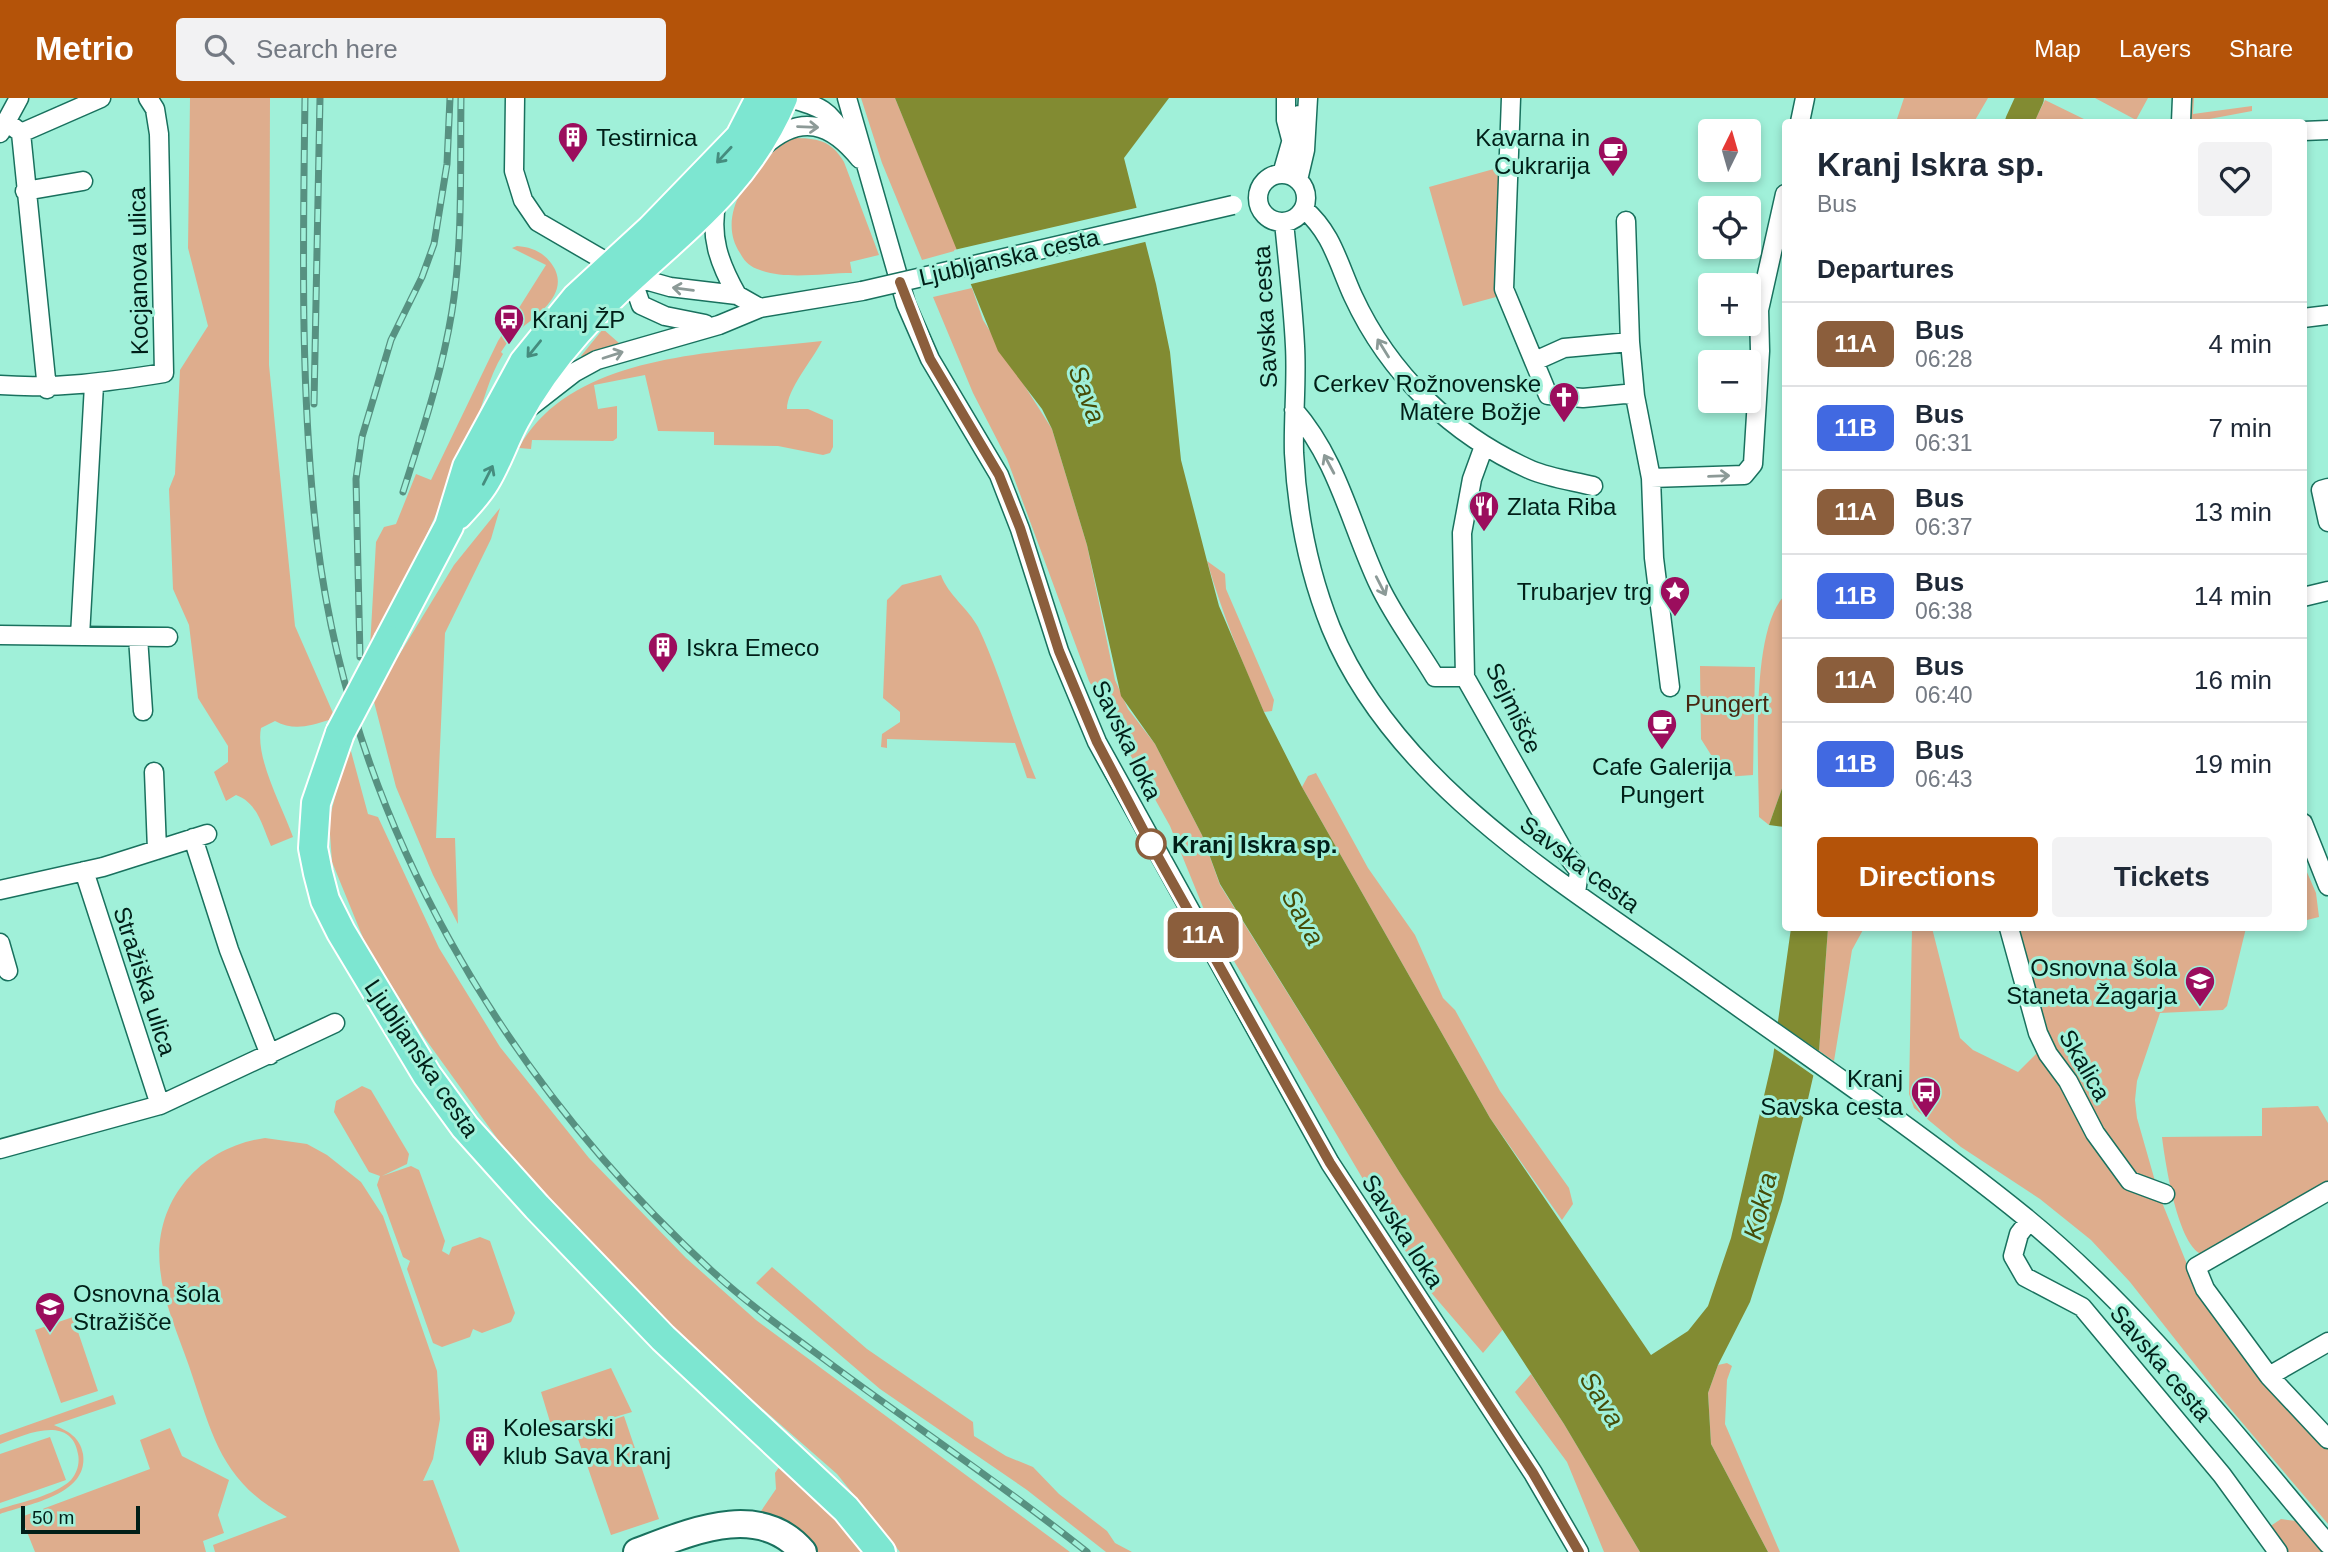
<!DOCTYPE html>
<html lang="en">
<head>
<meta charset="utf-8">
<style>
  body { margin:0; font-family:Helvetica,sans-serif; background:#f2f2f3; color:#1f2937; height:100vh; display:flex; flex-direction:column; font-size:26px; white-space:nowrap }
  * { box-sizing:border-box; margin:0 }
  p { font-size:23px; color:#747a83 }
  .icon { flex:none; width:38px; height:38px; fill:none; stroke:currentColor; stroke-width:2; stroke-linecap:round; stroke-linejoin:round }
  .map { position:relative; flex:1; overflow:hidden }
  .details { position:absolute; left:1782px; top:21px; width:525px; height:812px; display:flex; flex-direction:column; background:#fff; border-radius:7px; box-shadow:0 4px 10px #0003 }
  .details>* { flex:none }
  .badge { padding:0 14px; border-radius:10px; font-size:24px; line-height:46px }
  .needle { width:46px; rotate:5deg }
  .controls { position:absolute; left:1698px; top:21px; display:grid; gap:14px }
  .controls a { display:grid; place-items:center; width:63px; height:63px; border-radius:7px; background:#fff; box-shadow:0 4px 10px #0003; font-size:35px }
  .scale { position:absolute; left:21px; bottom:18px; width:119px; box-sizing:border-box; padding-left:7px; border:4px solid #001f18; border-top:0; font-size:19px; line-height:24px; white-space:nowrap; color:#001f18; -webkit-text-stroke:5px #a0f0d9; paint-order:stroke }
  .map>.badge { position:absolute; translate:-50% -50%; box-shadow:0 0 0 4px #fff }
  h2 { padding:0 35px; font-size:26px; line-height:63px }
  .round { display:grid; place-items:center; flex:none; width:74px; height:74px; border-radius:7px; background:#f2f2f3 }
  .overview { display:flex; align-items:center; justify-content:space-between; height:119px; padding:0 35px }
  h1 { font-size:33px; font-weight:600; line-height:52px }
  .action { display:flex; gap:14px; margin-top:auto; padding:14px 35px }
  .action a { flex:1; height:80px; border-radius:7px; background:#b45309; color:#fff; font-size:28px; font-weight:600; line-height:80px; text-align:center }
  .action a+a { background:#f2f2f3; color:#1f2937 }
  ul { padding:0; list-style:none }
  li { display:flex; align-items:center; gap:21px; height:84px; padding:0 35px; border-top:2px solid #e0e1e3 }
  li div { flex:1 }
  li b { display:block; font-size:26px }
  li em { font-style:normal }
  li .badge { min-width:77px; font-weight:700; text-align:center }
  header { display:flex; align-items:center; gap:42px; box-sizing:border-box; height:98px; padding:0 35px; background:#b45309; color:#fff }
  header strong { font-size:33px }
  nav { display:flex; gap:38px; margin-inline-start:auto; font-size:24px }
  .search { width:490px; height:63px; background:#f2f2f3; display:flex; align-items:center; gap:18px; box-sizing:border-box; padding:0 24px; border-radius:7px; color:#747a83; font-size:26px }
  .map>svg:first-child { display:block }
  .green { fill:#dead8d }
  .water { fill:#828b32 }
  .pier { fill:#a0f0d9 }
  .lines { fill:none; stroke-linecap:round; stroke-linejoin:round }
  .river { stroke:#828b32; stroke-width:28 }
  .street-casing { stroke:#19715e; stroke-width:21 }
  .secondary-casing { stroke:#19715e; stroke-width:30 }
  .primary-casing { stroke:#fff; stroke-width:32 }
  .street { stroke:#fff; stroke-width:18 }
  .secondary { stroke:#fff; stroke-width:26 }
  .primary { stroke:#7de6d1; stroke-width:28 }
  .rail-casing { stroke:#579181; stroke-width:7 }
  .rail { stroke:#a0f0d9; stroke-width:4.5; stroke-dasharray:13; stroke-linecap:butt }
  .street-bridge-casing { stroke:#19715e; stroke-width:21; stroke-linecap:butt }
  .primary-bridge-casing { stroke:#fff; stroke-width:32; stroke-linecap:butt }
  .street-bridge { stroke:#fff; stroke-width:18 }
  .primary-bridge { stroke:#7de6d1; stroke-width:28 }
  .oneway { stroke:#8c9a97 }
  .oneway2 { stroke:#458c7e }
  .line-casing { stroke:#fff; stroke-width:16 }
  .line { stroke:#8b5e3c; stroke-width:10 }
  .stop-dot { fill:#fff; stroke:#8b5e3c; stroke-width:3.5 }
  .labels { text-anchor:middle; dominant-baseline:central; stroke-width:6; stroke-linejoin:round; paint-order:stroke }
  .poi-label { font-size:24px; fill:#001f18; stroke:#a0f0d9; text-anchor:start }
  .street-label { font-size:24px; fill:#001f18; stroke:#a0f0d9 }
  .park-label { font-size:24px; fill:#462711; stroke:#a0f0d9 }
  .stop-label { font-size:24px; font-weight:bold; fill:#001f18; stroke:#a0f0d9; text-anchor:start }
  .water-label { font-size:26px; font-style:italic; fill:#464c07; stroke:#a0f0d9 }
</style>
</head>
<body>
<header>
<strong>Metrio</strong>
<div class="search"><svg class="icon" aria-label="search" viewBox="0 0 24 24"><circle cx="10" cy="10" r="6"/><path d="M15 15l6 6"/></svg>Search here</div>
<nav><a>Map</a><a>Layers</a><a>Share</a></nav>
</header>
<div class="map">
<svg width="2328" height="1454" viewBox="0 0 2328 1454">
  <rect width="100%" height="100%" fill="#a0f0d9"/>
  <path class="green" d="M190 0H270L269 267 295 528 333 615 329 622C309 628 294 633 275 623L261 630C255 660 282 708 293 739L271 748C262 728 258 705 236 697L226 703 214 674 228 664V648L198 600 189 527 173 491 169 391 175 376 180 272 208 228 188 150Z
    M861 0H895L958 152 922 162 882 65Z
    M1904 0H1988L1974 24H1896Z
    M2095 0H2148L2136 22Z
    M2189 0H2194L2193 16 2252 8V13L2204 22 2187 21Z
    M2045 2 2090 24H2034Z
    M792 40C817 40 831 42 844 64L879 157 850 164 852 175C824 175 787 182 760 172 750 169 745 164 740 155 713 115 757 61 792 40Z
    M1501 69V194L1496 199 1463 208 1429 89Z
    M517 148C531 149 543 154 551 165 572 193 540 215 519 232L517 230 501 254 503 256C488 280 484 305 473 331 443 405 408 478 370 549L376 444 384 429 396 426 416 376 431 382 498 243 546 167 512 150Z
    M972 190 983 222 1052 331 1087 447 1115 582 1128 611 1155 646 1202 737 1220 787 1400 1075 1504 1230 1483 1255 1428 1191 1205 814 1170 728 1089 583 1007 361 973 295 933 199Z
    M603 231 619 245 586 261 581 258Z
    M822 243C812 263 787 291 787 311H808L833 322V349L830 355 823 357 778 348 714 347V334L658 333 645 277 594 287 598 311 617 308V340L613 343 532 342 531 351 519 350C572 252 726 255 822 243Z
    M500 410 491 441 445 535 436 740H455L458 826 433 777 396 689 373 600 454 467Z
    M1207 463 1225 476 1226 491 1274 602 1272 613 1264 614C1242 564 1222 515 1207 463Z
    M941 477C948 497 968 510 978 529 1001 577 1015 632 1036 681L1027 680 1015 645 887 641V650L881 649 882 636 900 624V614L883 600 887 502 902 487Z
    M1785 497V682L1769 727 1759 719C1759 669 1749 533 1785 497Z
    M1700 568 1755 569 1753 677 1725 679 1701 641Z
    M349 646 368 716 378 719 439 850 500 949 589 1060 686 1160 756 1222 1070 1454H900L837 1376 708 1263 617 1173 512 1061 424 939 366 847 332 764 329 722Z
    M1316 675 1368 770 1415 837 1443 900 1455 912 1500 993 1569 1090 1573 1106 1562 1122 1490 1020 1302 689 1308 678Z
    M2303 765 2316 795 2319 819 2303 823Z
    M1828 830H1864L1852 852 1834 963 1819 953Z
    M1912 830H1932L1960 940 1973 952 2018 974 2046 946 2016 830H2246L2227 908 2223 912 2160 915 2137 983 2135 1002 2137 1020 2159 1097 2193 1181 2328 1347V1426L2223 1302 2130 1184 2091 1142 2040 1101 1961 1049 1914 1010 1909 996Z
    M362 988 371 992 409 1056 407 1066 382 1078 411 1068 419 1072 445 1143 442 1153 449 1157 452 1149 480 1139 490 1143 515 1215 511 1224 482 1235 473 1231 470 1239 442 1249 433 1245 407 1171 410 1163 403 1159 377 1087 380 1078 369 1074 334 1014 336 1003Z
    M2318 1008 2328 1025V1086L2204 1157C2178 1152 2165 1063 2162 1039L2262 1038V1010Z
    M265 1040 307 1046 327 1057 361 1084 383 1118 437 1273 440 1321 433 1361 423 1383 433 1382 460 1454H215L213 1447 287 1419C220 1383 212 1335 189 1268 178 1236 163 1204 160 1170 153 1103 200 1049 265 1040Z
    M772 1169 867 1251 973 1324 974 1338 1006 1358 1033 1369 1059 1396 1107 1433 1115 1445 1132 1454H1106L1027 1392 880 1291 756 1185Z
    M73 1219 98 1293 61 1305 35 1232Z
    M1727 1265 1732 1268 1727 1282 1725 1326 1780 1454H1768L1711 1346 1708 1295 1718 1267Z
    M611 1270 632 1314 554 1337 541 1294Z
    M1531 1276 1564 1326 1640 1454H1604L1567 1364 1515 1294Z
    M113 1297 116 1306 54 1327C68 1333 80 1339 83 1356 89 1397 28 1406 0 1416V1411C21 1404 54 1398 71 1382 77 1375 80 1365 78 1356 71 1315 24 1337 0 1346V1337Z
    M624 1318 659 1421 611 1437 576 1335Z
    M170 1330 182 1358 229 1382 218 1417 224 1435 203 1443 206 1454H35L21 1419 150 1371 140 1342Z
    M50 1339 66 1382 0 1405V1356Z
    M782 1365 813 1394 866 1454H816L759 1416 776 1391 775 1375Z
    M2281 1421 2296 1423 2323 1454H2283L2266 1431Z"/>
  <path class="water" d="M895 0H1169L1124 60 1156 186 1170 254 1181 362 1207 463 1219 508 1264 614 1302 689 1490 1020 1651 1257 1688 1233 1708 1208 1731 1140 1773 959 1791 830H1828L1819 953 1808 1001 1782 1103 1750 1204 1718 1267 1708 1295 1711 1346 1768 1454H1640L1564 1326 1400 1075 1220 786 1202 737 1155 646 1121 598 1087 447 1052 331 1042 311 998 253Z
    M1785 682V729L1769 727Z"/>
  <path class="pier" d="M1140 109 1149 143 967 187 954 152Z
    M1775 923 1822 955 1817 980 1771 948Z"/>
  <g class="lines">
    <path class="river" d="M2019 24 2030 0"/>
    <g class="street-casing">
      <path id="street" d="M515 0 514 73 523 102 538 124 631 178 670 189 737 197 760 210
        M789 0C818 8 831 11 844 40
        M847 0 906 206 930 261 999 377 1020 431 1059 553 1097 644 1330 1065 1533 1375 1579 1454
        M1286 0V22L1291 41
        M1511 0 1504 191 1548 297 1583 300 1625 296 1635 298
        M7 24 21 35 101 0
        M1800 24 1805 0
        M2181 24 2182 0
        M2303 33 2328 32
        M0 35 19 0
        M21 35 47 291
        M764 48C801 15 831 25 860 61
        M1282 76 1299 17
        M1258 100a24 24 0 1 1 48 0a24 24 0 1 1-48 0Z
        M1298 82 1305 52 1308 0
        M25 93 83 83
        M717 102C709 138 719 165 737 197
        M1304 111C1332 135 1338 165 1353 198 1389 276 1452 337 1531 372 1550 380 1573 383 1593 388
        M1626 123 1630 244 1635 298 1651 380 1654 460 1670 589
        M1284 124C1288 165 1293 207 1295 248 1297 284 1293 320 1294 355 1297 414 1309 475 1331 530 1394 683 1557 781 1686 872 1800 953 1916 1031 2025 1119 2140 1213 2232 1333 2328 1446
        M631 178 641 207 665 218 705 226
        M2303 220 2328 217
        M1535 263 1564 250 1630 244
        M0 287C57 291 108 284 164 275L159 36 155 11 148 0
        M530 309 575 274 597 262 719 227 760 210 862 193
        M1294 312C1338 362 1351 428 1379 487 1394 519 1417 549 1435 579H1465
        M1484 348 1472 381 1462 435 1465 579 1563 752 1579 773 1576 795
        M1651 380 1744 377 1753 366 1760 253 1759 212 1785 96
        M2328 390 2321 392 2328 424
        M2303 499 2328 493
        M0 537 168 539
        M80 538 94 287
        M138 539 143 613
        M154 674 157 752
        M2303 725 2328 788
        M193 740 229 852 270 957
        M84 773 160 1007
        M0 792 103 769 207 736
        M2009 830 2038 935 2048 956 2068 983 2095 1035 2130 1083 2165 1096
        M0 845 8 873
        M0 1051 160 1007 335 925
        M2328 1093 2196 1169 2205 1191 2269 1278 2328 1244
        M2029 1123 2019 1136 2013 1158 2025 1179 2082 1209 2222 1377 2278 1454
        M2269 1278 2328 1341"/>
    </g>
    <g class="secondary-casing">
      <path id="secondary" d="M637 1454C688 1435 759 1402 803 1454"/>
    </g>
    <g class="primary-casing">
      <path id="primary" d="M458 417C467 407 478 396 485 384 497 365 504 342 515 322 531 292 554 260 577 234 649 152 739 106 783 0
        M389 542 449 428 467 369 524 264 576 200 651 131 740 39 760 0
        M340 635 316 705 313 750 318 775 325 802 341 834 427 977 465 1029 537 1109 663 1240 846 1411 881 1454"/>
    </g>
    <use href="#street" class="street"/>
    <use href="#secondary" class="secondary"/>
    <use href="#primary" class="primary"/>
    <g class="rail-casing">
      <path id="rail" d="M305 0C303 148 300 294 317 442 352 725 504 982 712 1173 747 1205 786 1233 824 1261 911 1326 1002 1386 1087 1454
        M314 306 320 0
        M403 394C422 334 442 275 452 213 463 144 460 70 461 0
        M360 559 356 381 362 339 391 242 422 179 434 146 447 66 450 0"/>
    </g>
    <use href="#rail" class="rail"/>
    <g class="street-bridge-casing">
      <path id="street-bridge" d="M862 193 1233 107"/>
    </g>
    <g class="primary-bridge-casing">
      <path id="primary-bridge" d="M340 635 389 542"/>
    </g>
    <use href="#street-bridge" class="street-bridge"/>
    <use href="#primary-bridge" class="primary-bridge"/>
  </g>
  <defs><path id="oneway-shaft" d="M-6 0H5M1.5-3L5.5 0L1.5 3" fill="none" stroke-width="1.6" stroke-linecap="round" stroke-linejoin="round" transform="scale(1.75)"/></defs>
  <g class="oneway">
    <use href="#oneway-shaft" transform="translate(808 29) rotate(2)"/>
    <use href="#oneway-shaft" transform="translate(683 191) rotate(-173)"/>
    <use href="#oneway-shaft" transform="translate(1383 250) rotate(-122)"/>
    <use href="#oneway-shaft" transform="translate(613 257) rotate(-18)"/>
    <use href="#oneway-shaft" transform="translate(1329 366) rotate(-118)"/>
    <use href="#oneway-shaft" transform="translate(1719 378) rotate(-2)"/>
    <use href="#oneway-shaft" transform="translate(1381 488) rotate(63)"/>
  </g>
  <g class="oneway2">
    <use href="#oneway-shaft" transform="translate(724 57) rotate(133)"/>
    <use href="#oneway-shaft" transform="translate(534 251) rotate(129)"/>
    <use href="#oneway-shaft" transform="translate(488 377) rotate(-63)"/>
  </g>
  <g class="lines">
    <g class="line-casing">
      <path id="line" d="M900 184 930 261 999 377 1020 430 1059 553 1097 644 1148 741 1330 1065 1533 1375 1579 1454"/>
    </g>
    <use href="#line" class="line"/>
  </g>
  <defs>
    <g id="building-pin" transform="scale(1.575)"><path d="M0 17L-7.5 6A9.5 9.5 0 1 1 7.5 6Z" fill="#9b0d5d" stroke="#a0f0d9"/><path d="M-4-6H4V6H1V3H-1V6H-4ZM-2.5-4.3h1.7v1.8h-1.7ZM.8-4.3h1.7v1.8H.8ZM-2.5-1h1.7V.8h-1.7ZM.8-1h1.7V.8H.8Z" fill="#fff"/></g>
    <g id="cafe-pin" transform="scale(1.575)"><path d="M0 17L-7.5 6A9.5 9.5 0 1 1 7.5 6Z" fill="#9b0d5d" stroke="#a0f0d9"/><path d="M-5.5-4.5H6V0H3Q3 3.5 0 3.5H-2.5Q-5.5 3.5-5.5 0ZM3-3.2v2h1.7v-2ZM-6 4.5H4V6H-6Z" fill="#fff"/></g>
    <g id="bus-pin" transform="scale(1.575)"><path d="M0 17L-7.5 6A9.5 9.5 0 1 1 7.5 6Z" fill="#9b0d5d" stroke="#a0f0d9"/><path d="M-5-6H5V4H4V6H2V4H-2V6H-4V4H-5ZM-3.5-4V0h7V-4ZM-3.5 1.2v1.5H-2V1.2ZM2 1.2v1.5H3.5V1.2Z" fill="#fff"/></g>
    <g id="church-pin" transform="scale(1.575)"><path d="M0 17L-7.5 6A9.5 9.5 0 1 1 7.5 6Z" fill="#9b0d5d" stroke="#a0f0d9"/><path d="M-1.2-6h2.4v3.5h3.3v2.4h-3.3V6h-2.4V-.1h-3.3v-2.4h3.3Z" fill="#fff"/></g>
    <g id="restaurant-pin" transform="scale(1.575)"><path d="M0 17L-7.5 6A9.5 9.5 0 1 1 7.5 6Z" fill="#9b0d5d" stroke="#a0f0d9"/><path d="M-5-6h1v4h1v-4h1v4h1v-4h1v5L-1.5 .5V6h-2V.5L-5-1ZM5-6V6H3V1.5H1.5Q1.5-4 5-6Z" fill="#fff"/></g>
    <g id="sight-pin" transform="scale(1.575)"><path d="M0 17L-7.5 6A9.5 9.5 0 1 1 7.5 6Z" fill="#9b0d5d" stroke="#a0f0d9"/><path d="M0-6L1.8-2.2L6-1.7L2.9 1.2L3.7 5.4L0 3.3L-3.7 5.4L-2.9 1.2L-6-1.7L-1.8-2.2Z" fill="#fff"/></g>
    <g id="school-pin" transform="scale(1.575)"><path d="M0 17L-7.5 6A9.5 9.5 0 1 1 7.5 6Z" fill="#9b0d5d" stroke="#a0f0d9"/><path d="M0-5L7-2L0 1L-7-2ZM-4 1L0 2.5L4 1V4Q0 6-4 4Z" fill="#fff"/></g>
  </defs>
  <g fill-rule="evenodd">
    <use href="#building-pin" x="573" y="39"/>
    <use href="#cafe-pin" x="1613" y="53"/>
    <use href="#bus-pin" x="509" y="221"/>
    <use href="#church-pin" x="1564" y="299"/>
    <use href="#restaurant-pin" x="1484" y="408"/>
    <use href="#sight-pin" x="1675" y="493"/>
    <use href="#building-pin" x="663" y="549"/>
    <use href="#cafe-pin" x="1662" y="626"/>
    <use href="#school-pin" x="2200" y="883"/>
    <use href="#bus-pin" x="1926" y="994"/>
    <use href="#school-pin" x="50" y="1209"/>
    <use href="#building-pin" x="480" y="1343"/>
  </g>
  <circle class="stop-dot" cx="1151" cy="746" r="14"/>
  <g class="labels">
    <g class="poi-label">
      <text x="596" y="39">Testirnica</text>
      <text x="1590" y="39" text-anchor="end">Kavarna in<tspan x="1590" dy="28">Cukrarija</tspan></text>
      <text x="532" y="221">Kranj ŽP</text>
      <text x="1541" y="285" text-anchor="end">Cerkev Rožnovenske<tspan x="1541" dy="28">Matere Božje</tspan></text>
      <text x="1507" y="408">Zlata Riba</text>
      <text x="1652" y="493" text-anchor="end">Trubarjev trg</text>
      <text x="686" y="549">Iskra Emeco</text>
      <text x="1662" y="668" text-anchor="middle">Cafe Galerija<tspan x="1662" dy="28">Pungert</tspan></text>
      <text x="2177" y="869" text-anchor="end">Osnovna šola<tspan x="2177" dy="28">Staneta Žagarja</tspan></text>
      <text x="1903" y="980" text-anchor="end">Kranj<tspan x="1903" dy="28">Savska cesta</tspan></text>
      <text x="73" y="1195">Osnovna šola<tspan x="73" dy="28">Stražišče</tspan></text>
      <text x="503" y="1329">Kolesarski<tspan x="503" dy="28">klub Sava Kranj</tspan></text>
    </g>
    <g class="street-label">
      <text transform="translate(1009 159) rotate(-13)">Ljubljanska cesta</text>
      <text transform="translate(138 173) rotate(-91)">Kocjanova ulica</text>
      <text transform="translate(1265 219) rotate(-93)">Savska cesta</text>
      <text transform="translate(1514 610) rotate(64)">Sejmišče</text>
      <text transform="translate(1127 642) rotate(64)">Savska loka</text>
      <text transform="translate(1580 766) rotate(37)">Savska cesta</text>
      <text transform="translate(145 883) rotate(72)">Stražiška ulica</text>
      <text transform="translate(422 960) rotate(56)">Ljubljanska cesta</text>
      <text transform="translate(2085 967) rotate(60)">Skalica</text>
      <text transform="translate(1403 1133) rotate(57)">Savska loka</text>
      <text transform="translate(2161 1265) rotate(50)">Savska cesta</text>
    </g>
    <g class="park-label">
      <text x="1727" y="605">Pungert</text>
    </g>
    <g class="stop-label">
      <text x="1172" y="746">Kranj Iskra sp.</text>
    </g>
    <g class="water-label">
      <text transform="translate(1087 296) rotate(69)">Sava</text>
      <text transform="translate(1303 819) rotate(61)">Sava</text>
      <text transform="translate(1760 1108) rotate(-76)">Kokra</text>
      <text transform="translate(1602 1301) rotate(58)">Sava</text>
    </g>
  </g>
</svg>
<div class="controls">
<a><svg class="needle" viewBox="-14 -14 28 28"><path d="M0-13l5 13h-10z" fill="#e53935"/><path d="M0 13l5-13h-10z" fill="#747a83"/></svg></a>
<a><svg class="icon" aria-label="locate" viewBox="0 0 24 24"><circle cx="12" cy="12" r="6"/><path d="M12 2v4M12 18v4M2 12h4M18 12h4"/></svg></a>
<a>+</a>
<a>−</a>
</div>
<div class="scale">50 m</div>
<b class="badge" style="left:1203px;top:837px;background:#8b5e3c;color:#fff">11A</b>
<section class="details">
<div class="overview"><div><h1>Kranj Iskra sp.</h1><p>Bus</p></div><a class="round"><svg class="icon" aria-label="heart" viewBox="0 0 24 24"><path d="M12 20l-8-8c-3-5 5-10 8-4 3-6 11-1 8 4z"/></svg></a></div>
<h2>Departures</h2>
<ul>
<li><span class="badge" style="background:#8b5e3c;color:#fff">11A</span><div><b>Bus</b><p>06:28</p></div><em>4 min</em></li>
<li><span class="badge" style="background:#4169e1;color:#fff">11B</span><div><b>Bus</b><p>06:31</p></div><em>7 min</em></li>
<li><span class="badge" style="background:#8b5e3c;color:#fff">11A</span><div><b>Bus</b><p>06:37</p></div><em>13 min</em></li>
<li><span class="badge" style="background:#4169e1;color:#fff">11B</span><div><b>Bus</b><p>06:38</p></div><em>14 min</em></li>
<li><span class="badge" style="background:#8b5e3c;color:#fff">11A</span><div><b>Bus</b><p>06:40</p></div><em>16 min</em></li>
<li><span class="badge" style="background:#4169e1;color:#fff">11B</span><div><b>Bus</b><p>06:43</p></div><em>19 min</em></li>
</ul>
<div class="action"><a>Directions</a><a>Tickets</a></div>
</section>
</div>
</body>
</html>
